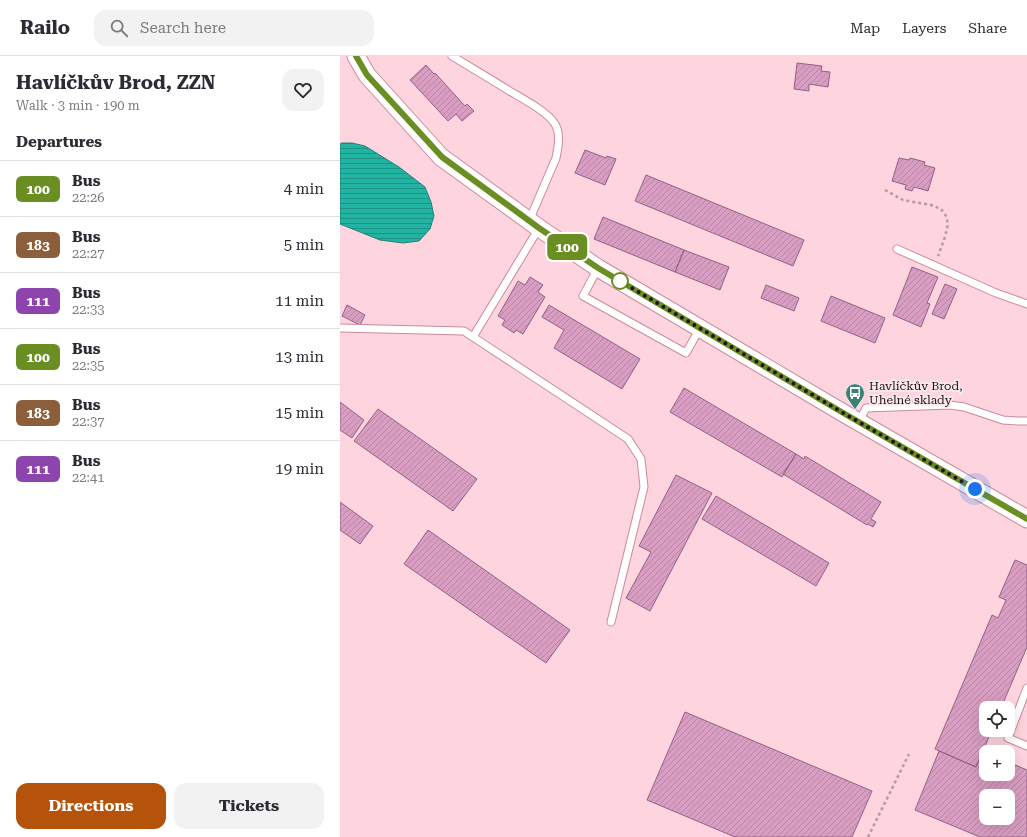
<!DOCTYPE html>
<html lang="en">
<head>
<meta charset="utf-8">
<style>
  body { margin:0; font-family:"Roboto Serif",serif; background:#f2f2f3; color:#2b2b33; height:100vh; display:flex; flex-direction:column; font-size:15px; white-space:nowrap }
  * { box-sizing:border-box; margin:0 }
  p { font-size:13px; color:#7c7c81 }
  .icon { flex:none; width:22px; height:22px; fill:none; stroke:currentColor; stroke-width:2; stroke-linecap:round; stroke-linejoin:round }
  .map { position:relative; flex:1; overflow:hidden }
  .details { display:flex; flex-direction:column; background:#fff; width:340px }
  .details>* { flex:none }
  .badge { padding:0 8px; border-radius:6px; font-size:14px; line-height:26px }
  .tools { position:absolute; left:639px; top:645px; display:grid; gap:8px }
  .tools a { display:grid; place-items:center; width:36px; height:36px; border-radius:8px; background:#fff; box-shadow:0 4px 16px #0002; font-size:20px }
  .you { position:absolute; width:20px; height:20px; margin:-10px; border:3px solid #fff; border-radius:50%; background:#1a73e8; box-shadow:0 0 0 6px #1a73e833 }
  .map>.badge { position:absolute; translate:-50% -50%; box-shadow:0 0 0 2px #fff }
  h2 { padding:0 16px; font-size:15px; line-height:36px }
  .round { display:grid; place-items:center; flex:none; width:42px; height:42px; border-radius:12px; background:#f2f2f3 }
  .headline { display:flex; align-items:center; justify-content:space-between; height:68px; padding:0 16px }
  h1 { font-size:19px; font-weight:700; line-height:30px }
  .button { display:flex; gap:8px; margin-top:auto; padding:8px 16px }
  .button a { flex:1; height:46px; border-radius:12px; background:#b45309; color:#fff; font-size:16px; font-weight:700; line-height:46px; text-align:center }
  .button a+a { background:#f2f2f3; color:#2b2b33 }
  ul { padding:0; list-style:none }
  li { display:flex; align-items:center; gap:12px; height:56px; padding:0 16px; border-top:1px solid #e1e1e2 }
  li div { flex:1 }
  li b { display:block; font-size:15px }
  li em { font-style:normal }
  li .badge { min-width:44px; font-weight:700; text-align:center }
  header { display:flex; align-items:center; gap:24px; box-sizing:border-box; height:56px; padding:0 20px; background:#fff; border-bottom:1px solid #e1e1e2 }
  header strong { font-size:19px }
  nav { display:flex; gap:22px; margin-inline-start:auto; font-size:14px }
  .search { width:280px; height:36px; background:#f2f2f3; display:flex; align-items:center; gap:10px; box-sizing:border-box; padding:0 14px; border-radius:12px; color:#7c7c81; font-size:15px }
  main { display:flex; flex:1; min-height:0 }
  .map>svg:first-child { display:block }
  .water { fill:url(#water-rules); stroke:#228278 }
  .building { fill:url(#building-hatch); stroke:#956182; fill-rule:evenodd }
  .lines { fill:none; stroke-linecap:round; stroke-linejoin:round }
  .service-casing { stroke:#cb8b9c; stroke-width:9 }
  .tertiary-casing { stroke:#cb8b9c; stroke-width:19 }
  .path { stroke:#bb97a0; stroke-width:2.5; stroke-dasharray:3 3; stroke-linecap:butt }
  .service { stroke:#fff; stroke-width:7 }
  .tertiary { stroke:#fff; stroke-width:17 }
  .line-casing { stroke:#fff; stroke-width:9 }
  .line { stroke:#6b8e23; stroke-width:6 }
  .walk { stroke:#260f16; stroke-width:4; stroke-dasharray:0 7.2 }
  .stop-dot { fill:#fff; stroke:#6b8e23; stroke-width:2 }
  .labels { text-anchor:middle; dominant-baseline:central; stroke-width:3.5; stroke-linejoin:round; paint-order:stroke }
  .poi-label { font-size:12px; fill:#260f16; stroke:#f8e9ec; text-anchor:start }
</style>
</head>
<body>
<header>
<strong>Railo</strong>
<div class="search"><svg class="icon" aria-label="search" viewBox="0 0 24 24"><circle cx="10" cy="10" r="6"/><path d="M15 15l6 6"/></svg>Search here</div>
<nav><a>Map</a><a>Layers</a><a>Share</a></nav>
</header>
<main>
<section class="details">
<div class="headline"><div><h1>Havlíčkův Brod, ZZN</h1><p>Walk · 3 min · 190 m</p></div><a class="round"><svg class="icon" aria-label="heart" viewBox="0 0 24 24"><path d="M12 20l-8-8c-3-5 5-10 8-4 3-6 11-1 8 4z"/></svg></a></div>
<h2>Departures</h2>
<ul>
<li><span class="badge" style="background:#6b8e23;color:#fff">100</span><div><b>Bus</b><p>22:26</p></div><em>4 min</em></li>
<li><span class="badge" style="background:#8b5e3c;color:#fff">183</span><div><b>Bus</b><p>22:27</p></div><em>5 min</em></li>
<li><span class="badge" style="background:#8e44ad;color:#fff">111</span><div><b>Bus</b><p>22:33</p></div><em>11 min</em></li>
<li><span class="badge" style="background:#6b8e23;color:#fff">100</span><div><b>Bus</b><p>22:35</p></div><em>13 min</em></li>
<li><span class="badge" style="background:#8b5e3c;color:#fff">183</span><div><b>Bus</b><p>22:37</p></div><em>15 min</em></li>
<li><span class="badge" style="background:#8e44ad;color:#fff">111</span><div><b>Bus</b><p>22:41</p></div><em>19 min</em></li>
</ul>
<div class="button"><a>Directions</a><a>Tickets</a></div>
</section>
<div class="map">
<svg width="687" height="781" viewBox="0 0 687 781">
  <defs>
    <pattern id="water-rules" width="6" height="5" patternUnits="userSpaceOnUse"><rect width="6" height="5" fill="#21b4a2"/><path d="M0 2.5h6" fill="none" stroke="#1d9183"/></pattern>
    <pattern id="building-hatch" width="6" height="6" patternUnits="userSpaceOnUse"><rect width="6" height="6" fill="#d79ec1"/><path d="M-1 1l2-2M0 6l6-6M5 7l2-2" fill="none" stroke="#b887a5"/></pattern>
  </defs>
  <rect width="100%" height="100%" fill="#fed4de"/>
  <path class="water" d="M2 87H12L25 90 59 111 85 131 91 146 94 160 90 173 79 185 63 187 40 184 0 168V88Z"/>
  <path class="building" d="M457 7 482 10 481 15 490 16 488 31 469 28V35L454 33Z
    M86 9 94 18 95 17 125 50 127 48 134 55 122 65 116 58 108 65 70 24Z
    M245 94 266 102 267 100 276 103 265 129 235 117Z
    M559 102 569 104 570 102 585 106 584 109 595 112 588 135 574 131 572 135 565 133 566 129 552 125Z
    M306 119 464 184 453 210 295 145Z
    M263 161 344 194 335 216 254 183Z
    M344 194 389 211 380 234 335 216Z
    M572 211 598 221 587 247 590 248 581 271 553 259Z
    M190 221 203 229 198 236 205 241 183 278 176 274 174 277 162 269 165 264 158 260 178 225 185 229Z
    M605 228 617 233 604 263 592 258Z
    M426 229 459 242 454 255 421 242Z
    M491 240 545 262 535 287 481 265Z
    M7 249 25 259 20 269 2 260Z
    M209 249 300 303 282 333 214 292 224 274 202 261Z
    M344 332 456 398 442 421 330 356Z
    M0 346 24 364 12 382 0 374Z
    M38 353 137 423 113 455 14 385Z
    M456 398 464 403 465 400 541 446 531 463 536 466 533 471 528 468 527 469 443 418Z
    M336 419 372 437 310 555 286 542 311 496 299 490Z
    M376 440 489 507 476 530 362 463Z
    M0 446 33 470 20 488 0 474Z
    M88 474 230 574 206 607 64 508Z
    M675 504 687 509V591L661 652H646V674H652L636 711 595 693 652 559 658 562 666 544 659 541Z
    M345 656 532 735 512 781H395L307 744Z
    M599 695 636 711 642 696 646 697V718H668V706L687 714V781H640L575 754ZM646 740H668V762H646Z"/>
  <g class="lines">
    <g class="service-casing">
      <path id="service" d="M112 0C130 11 149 22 168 34 181 42 207 55 215 68 221 78 218 92 216 102L189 165
        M557 193 656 237 687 248
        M258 212 243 240 346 297 360 272
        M0 272 124 275 288 383 301 403 304 431 271 566
        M133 281 199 172
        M519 366 526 352 610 349 624 351 663 364 678 365H687
        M687 632 668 682 687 690"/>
    </g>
    <g class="tertiary-casing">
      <path id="tertiary" d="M16 0 27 19 101 101 199 172 258 212 505 358 687 463"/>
    </g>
    <path class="path" d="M545 134 563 144 591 149 601 153 606 160 608 168 605 181 598 200
      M528 781 569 698"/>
    <use href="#service" class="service"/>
    <use href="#tertiary" class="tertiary"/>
  </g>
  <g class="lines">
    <g class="line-casing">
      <path id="line" d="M16 0 27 19 102 101 199 172 258 212 505 358 687 463"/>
    </g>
    <use href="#line" class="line"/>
    <path class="walk" d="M280 225 505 358 635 433"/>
  </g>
  <defs>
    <g id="bus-pin" transform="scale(1)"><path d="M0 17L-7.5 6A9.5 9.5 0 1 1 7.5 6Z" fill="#3c8176" stroke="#f8e9ec"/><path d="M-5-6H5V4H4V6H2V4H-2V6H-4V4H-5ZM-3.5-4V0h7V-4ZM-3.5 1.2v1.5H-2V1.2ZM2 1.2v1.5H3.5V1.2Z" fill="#fff"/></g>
  </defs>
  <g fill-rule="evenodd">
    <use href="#bus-pin" x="515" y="337"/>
  </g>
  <circle class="stop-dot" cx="280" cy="225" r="8"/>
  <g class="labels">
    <g class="poi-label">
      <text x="529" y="330">Havlíčkův Brod,<tspan x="529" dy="14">Uhelné sklady</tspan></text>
    </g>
  </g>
</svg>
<div class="tools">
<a><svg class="icon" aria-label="locate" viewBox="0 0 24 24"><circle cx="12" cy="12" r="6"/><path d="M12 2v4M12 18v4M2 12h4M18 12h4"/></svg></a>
<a>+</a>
<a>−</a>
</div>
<div class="you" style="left:635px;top:433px"></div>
<b class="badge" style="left:227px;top:191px;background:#6b8e23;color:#fff">100</b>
</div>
</main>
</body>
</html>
